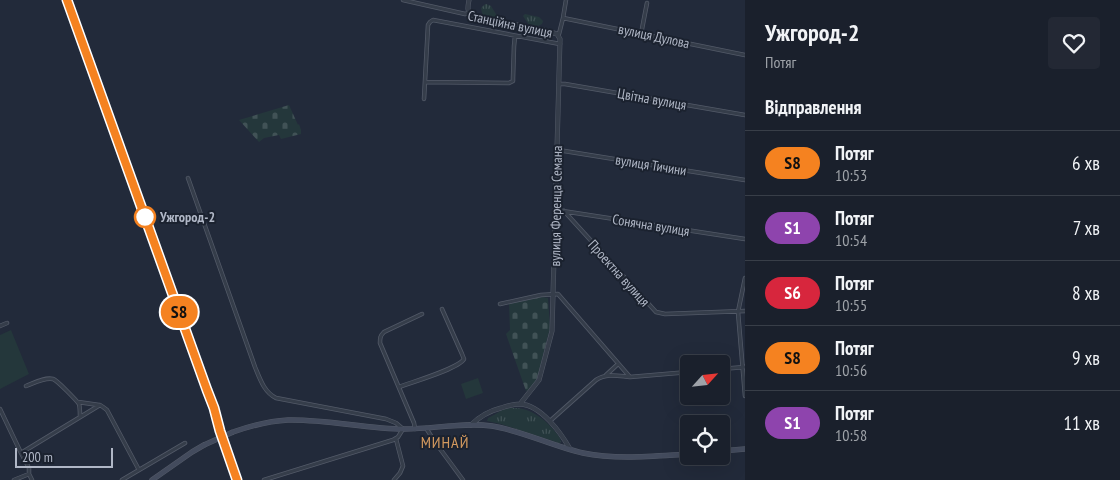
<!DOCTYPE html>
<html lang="uk">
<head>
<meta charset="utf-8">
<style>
  body { margin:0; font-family:"PT Sans Narrow",sans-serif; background:#232834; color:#f1f3f6; height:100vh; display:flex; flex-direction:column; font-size:19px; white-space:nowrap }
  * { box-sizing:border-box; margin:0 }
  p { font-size:16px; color:#9fa3a9 }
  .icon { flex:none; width:28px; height:28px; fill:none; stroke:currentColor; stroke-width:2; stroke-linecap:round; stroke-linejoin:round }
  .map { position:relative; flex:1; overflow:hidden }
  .sheet { display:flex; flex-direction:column; background:#1a202c; width:375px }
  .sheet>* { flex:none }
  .badge { padding:0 10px; border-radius:16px; font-size:18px; line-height:32px }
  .needle { width:32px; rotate:63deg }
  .tools { position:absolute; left:680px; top:355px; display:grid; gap:10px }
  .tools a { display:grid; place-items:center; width:50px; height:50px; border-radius:5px; background:#1a202c; box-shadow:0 5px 20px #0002,0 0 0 1px #383e48; font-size:25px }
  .scale { position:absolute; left:15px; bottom:12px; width:98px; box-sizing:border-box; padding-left:5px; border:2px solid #b0b7c6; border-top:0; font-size:14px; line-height:18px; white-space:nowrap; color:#b0b7c6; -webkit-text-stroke:4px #1b222f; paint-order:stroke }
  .map>.badge { position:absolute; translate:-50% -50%; box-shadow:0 0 0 2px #fff }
  h2 { padding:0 20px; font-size:19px; line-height:45px }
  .round { display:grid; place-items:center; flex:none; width:52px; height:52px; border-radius:5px; background:#232834 }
  .overview { display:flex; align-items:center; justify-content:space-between; height:85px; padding:0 20px }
  h1 { font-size:24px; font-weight:800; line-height:38px }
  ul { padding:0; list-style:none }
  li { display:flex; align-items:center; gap:15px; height:65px; padding:0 20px; border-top:1px solid #383e48 }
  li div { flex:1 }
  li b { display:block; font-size:19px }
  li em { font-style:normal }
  li .badge { min-width:55px; font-weight:700; text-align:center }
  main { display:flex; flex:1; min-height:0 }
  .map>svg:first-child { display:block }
  .grass { fill:url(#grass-tufts) }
  .cemetery { fill:url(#cemetery-stones) }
  .pitch { fill:#24373b }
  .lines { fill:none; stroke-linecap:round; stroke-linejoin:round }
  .minor-casing { stroke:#535a68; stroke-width:4.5 }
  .tertiary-casing { stroke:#535a68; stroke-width:5 }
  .secondary-casing { stroke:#535a68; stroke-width:5.5 }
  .minor { stroke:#353d4a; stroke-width:3 }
  .tertiary { stroke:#353d4a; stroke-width:4 }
  .secondary { stroke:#434b5d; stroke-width:4.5 }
  .rail-casing { stroke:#576071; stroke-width:3 }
  .rail { stroke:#1b222f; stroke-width:1; stroke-dasharray:4; stroke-linecap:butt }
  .secondary-bridge-casing { stroke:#535a68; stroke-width:5.5; stroke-linecap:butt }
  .secondary-bridge { stroke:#434b5d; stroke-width:4.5 }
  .line-casing { stroke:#fff; stroke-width:11 }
  .line { stroke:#f58220; stroke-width:8 }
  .stop-dot { fill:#fff; stroke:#f58220; stroke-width:2.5 }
  .labels { text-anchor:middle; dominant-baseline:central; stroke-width:4; stroke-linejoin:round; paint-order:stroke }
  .street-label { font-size:14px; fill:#b0b7c6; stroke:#1b222f }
  .stop-label { font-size:14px; font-weight:bold; fill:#b0b7c6; stroke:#1b222f; text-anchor:start }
  .quarter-label { font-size:16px; letter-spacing:1px; fill:#d3995e; stroke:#1b222f }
</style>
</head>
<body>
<main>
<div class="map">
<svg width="745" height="480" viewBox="0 0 745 480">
  <defs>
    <pattern id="grass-tufts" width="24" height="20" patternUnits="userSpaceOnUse" patternTransform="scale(1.25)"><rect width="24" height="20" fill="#24373b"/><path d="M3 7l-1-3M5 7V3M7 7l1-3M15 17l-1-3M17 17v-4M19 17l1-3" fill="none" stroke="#415256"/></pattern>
    <pattern id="cemetery-stones" width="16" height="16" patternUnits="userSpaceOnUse" patternTransform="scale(1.25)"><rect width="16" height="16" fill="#24373b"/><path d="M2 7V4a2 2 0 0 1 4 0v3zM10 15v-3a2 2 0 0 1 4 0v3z" fill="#415256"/></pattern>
  </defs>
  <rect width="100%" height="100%" fill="#222a3a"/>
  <path class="grass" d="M486 4 491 6 499 19 484 17 482 13 481 8 484 5Z
    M525 14 539 17 543 21 542 24 536 27 529 25 523 16Z
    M515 408C530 408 543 418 553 429 556 433 560 436 561 442L559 443 501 424 487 421 488 418C494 415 494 415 499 412 503 408 510 408 515 408Z"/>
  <path class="cemetery" d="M289 105 298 125 299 124 301 130V134L281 139 279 135 264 138 259 142 239 120Z
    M542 297 548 298 550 328 537 379 528 390 526 391 506 334 510 330 509 304Z"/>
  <path class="pitch" d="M11 330 29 374 0 389V335Z
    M478 378 483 393 466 399 461 384Z"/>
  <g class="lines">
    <g class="minor-casing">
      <path id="minor" d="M403 0 465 14 469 13
        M563 18 745 55
        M559 34 563 18 566 0
        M641 34 647 3
        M425 82 509 83 513 81V78L514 46 515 36
        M559 84H565L745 115
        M424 99 428 25 430 22 433 20 560 44
        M558 150 745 180
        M188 178 255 367C260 379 264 392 276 398L386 419 396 423 403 429 398 437 393 440 264 480
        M556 210 745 239
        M564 211 656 312 665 314 745 311
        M745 278 738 312 745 396
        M500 304 541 295 558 294 630 377 689 372
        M0 326 7 323
        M721 369 745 367
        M606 375 618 364
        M26 386C34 383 45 377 53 379 57 380 77 401 79 404 80 408 80 412 80 416
        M399 387C412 382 458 369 464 359L462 354 442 309
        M78 402 99 405
        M0 409 21 453 29 468V474L32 480
        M550 421 596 380C607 373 618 376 630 377
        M426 428 435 442 463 480
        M415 429 414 423 380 343C380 338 380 336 384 332L422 314
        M21 453 100 405 103 407 107 410 139 470 122 480
        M139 470 185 443
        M14 480 29 474
        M394 480 400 473 403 466 396 439"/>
    </g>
    <g class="tertiary-casing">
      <path id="tertiary" d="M469 0C468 6 466 12 473 16L543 30 557 34 560 39 552 331 539 380 520 404
        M471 425C480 416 489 411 501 408 507 406 514 404 520 404 541 405 561 433 570 449"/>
    </g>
    <g class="secondary-casing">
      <path id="secondary" d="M233 432C250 426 269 421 288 420 327 419 366 429 405 429 434 429 463 422 492 426 523 431 552 446 583 453 617 460 654 456 689 454
        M721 451 745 449
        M152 480 192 452 204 445"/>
    </g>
    <use href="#minor" class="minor"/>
    <use href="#tertiary" class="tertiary"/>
    <use href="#secondary" class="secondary"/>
    <g class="rail-casing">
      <path id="rail" d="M67 0 240 480"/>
    </g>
    <use href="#rail" class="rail"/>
    <g class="secondary-bridge-casing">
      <path id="secondary-bridge" d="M204 445 233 432"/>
    </g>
    <use href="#secondary-bridge" class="secondary-bridge"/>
  </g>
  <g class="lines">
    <g class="line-casing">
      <path id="line" d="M67 0 207 390 214 408 220 431 237 480"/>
    </g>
    <use href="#line" class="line"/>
  </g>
  <circle class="stop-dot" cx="145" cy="217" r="10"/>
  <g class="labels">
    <g class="street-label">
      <text transform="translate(510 24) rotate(12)">Станційна вулиця</text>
      <text transform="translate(654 36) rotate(12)">вулиця Дулова</text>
      <text transform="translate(652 99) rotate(10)">Цвітна вулиця</text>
      <text transform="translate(651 165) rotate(9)">вулиця Тичини</text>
      <text transform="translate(556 206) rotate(-89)">вулиця Ференца Семана</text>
      <text transform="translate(651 225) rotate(9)">Сонячна вулиця</text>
      <text transform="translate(619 273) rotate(48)">Проектна вулиця</text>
    </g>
    <g class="stop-label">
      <text x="160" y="217">Ужгород-2</text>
    </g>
    <g class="quarter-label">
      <text x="445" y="442">МИНАЙ</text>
    </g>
  </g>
</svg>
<div class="tools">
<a><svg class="needle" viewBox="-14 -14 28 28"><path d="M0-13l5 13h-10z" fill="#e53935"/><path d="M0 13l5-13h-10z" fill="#9fa3a9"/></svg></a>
<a><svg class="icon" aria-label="locate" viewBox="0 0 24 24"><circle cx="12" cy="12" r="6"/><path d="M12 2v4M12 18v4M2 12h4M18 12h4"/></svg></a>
</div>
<div class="scale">200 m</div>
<b class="badge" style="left:179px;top:312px;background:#f58220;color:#111">S8</b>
</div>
<section class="sheet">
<div class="overview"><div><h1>Ужгород-2</h1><p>Потяг</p></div><a class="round"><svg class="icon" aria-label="heart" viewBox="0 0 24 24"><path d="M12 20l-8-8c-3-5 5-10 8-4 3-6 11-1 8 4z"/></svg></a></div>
<h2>Відправлення</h2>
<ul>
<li><span class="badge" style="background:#f58220;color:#111">S8</span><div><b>Потяг</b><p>10:53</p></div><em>6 хв</em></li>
<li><span class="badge" style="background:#8e44ad;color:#fff">S1</span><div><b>Потяг</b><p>10:54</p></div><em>7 хв</em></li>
<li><span class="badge" style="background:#d7263d;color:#fff">S6</span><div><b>Потяг</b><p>10:55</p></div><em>8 хв</em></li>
<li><span class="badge" style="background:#f58220;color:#111">S8</span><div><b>Потяг</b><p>10:56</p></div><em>9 хв</em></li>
<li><span class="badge" style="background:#8e44ad;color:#fff">S1</span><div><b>Потяг</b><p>10:58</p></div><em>11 хв</em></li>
</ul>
</section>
</main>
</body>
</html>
